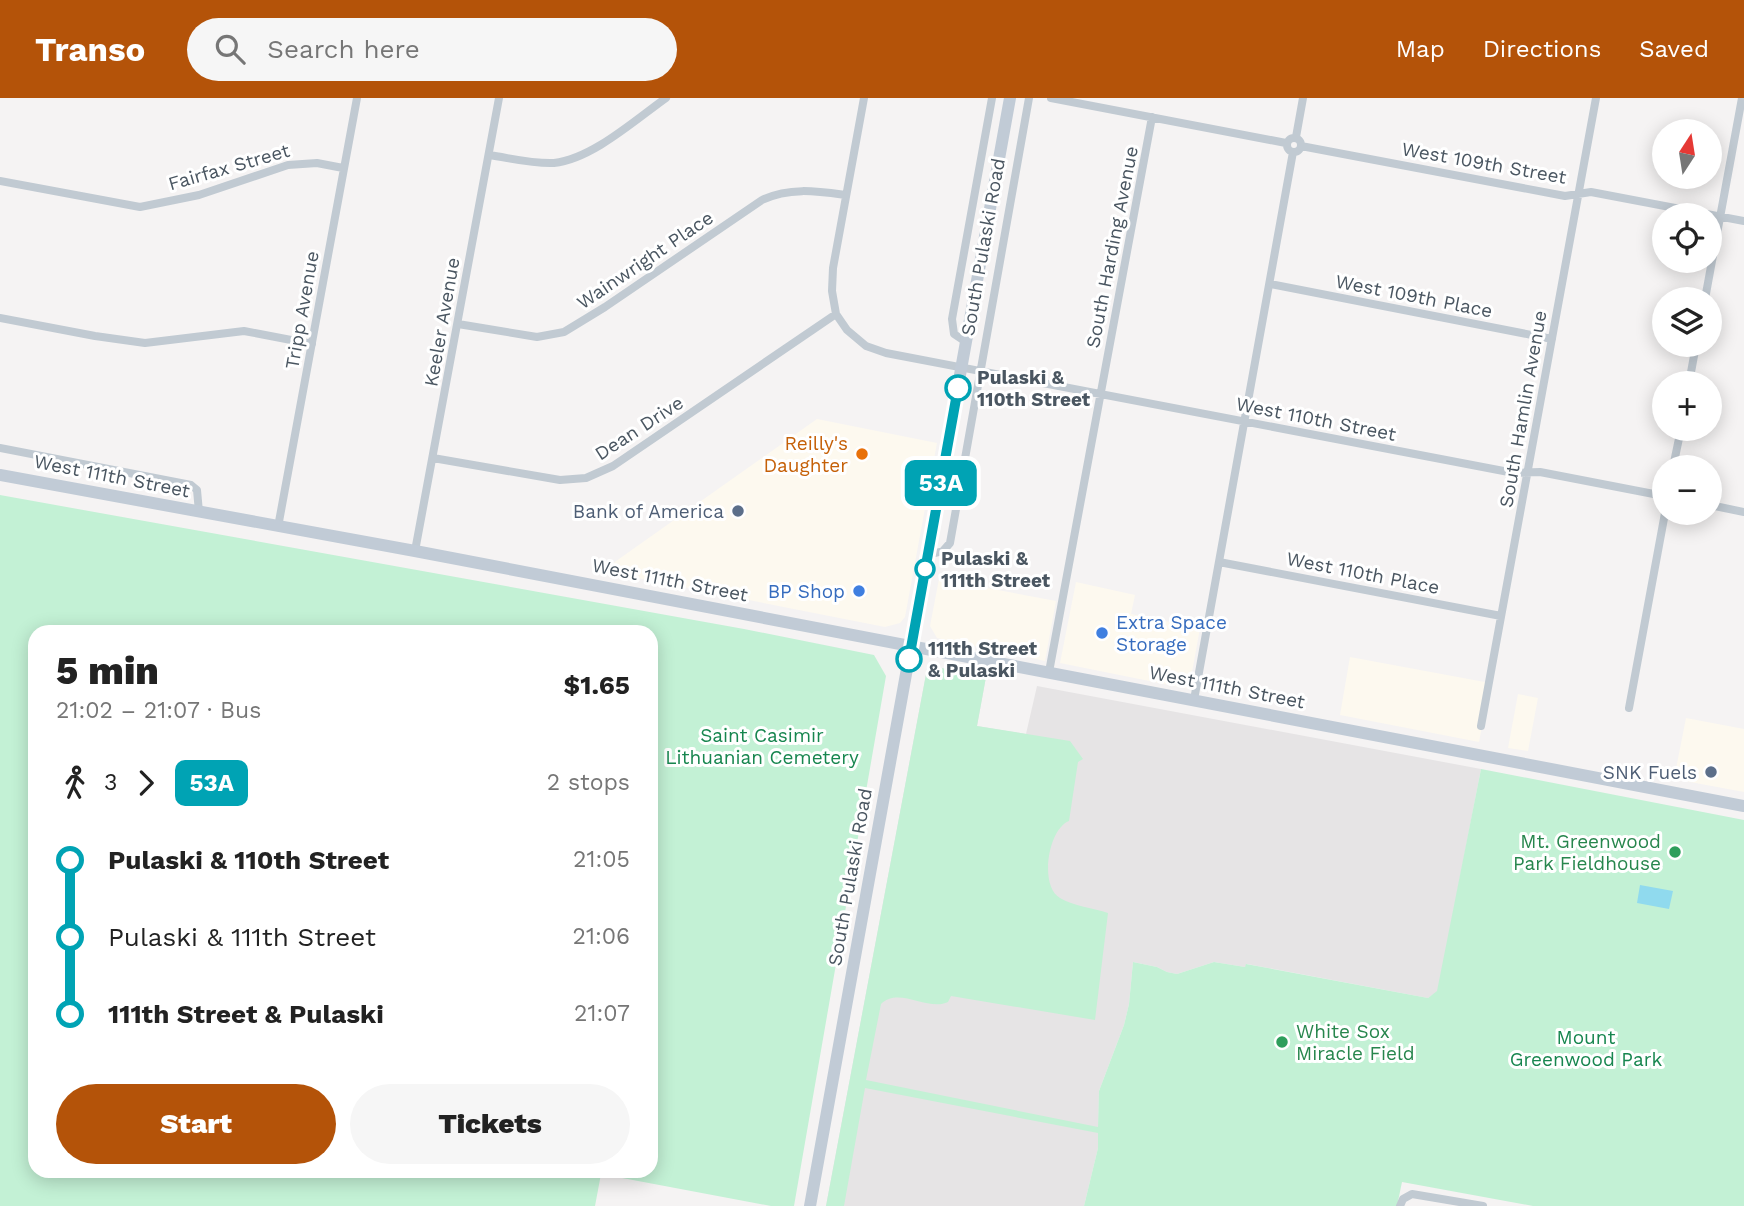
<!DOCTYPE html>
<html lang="en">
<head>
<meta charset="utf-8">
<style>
  body { margin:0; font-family:"Work Sans",sans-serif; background:#f6f6f6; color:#222; height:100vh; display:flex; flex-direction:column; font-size:26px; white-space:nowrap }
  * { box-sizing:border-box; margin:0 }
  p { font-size:23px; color:#767676 }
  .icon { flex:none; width:38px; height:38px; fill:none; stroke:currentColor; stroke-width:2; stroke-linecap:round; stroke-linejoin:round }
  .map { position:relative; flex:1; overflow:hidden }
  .panel { position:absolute; left:28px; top:527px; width:630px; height:553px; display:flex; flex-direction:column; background:#fff; border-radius:21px; box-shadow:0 4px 18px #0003 }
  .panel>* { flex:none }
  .badge { padding:0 14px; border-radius:10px; font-size:24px; line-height:46px }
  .needle { width:46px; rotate:12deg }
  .buttons { position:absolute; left:1652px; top:21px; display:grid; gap:14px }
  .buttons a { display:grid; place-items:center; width:70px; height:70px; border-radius:50%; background:#fff; box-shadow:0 4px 18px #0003; font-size:35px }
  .map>.badge { position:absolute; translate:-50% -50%; box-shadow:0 0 0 4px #fff }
  .legs { display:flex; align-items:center; gap:10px; height:77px; padding:0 28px; font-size:23px }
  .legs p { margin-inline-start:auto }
  .summary { display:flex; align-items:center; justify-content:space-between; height:119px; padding:0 28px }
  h1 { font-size:38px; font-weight:800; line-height:52px }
  .primary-button { display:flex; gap:14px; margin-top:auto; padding:14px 28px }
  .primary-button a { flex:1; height:80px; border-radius:42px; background:#b45309; color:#fff; font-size:28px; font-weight:800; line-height:80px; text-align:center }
  .primary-button a+a { background:#f6f6f6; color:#222 }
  ul { padding:0 28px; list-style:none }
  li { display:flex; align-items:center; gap:24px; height:77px; font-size:26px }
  li i { display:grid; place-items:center; width:10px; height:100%; margin:0 9px; background:currentColor }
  li i::after { content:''; width:18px; height:18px; margin:-9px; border:5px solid; border-radius:50%; background:#fff }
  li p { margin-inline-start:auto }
  li:first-child i { background:linear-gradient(#0000 50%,currentColor 0) }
  li:last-child i { background:linear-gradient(currentColor 50%,#0000 0) }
  header { display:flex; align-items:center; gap:42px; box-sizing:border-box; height:98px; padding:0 35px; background:#b45309; color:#fff }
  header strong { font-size:33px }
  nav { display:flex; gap:38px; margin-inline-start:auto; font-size:24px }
  .search { width:490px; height:63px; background:#f6f6f6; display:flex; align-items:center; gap:18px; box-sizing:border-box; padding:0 24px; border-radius:38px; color:#767676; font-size:26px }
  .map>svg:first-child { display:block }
  .commercial { fill:#fdf9ef }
  .education { fill:#e6e4e5 }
  .green { fill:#c3f1d5; fill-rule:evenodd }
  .water { fill:#90daee }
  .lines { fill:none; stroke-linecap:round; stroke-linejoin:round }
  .street { stroke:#c1cad2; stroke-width:8 }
  .secondary { stroke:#c1cbd6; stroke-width:12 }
  .line-1-casing { stroke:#fff; stroke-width:16 }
  .line-1 { stroke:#00a3b4; stroke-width:10 }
  .stop-1-dot { fill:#fff; stroke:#00a3b4; stroke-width:3.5 }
  .food-dot { fill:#e8710a; stroke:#fff; stroke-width:2.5 }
  .service-dot { fill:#5c6f8a; stroke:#fff; stroke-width:2.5 }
  .shop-dot { fill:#3f7fe0; stroke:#fff; stroke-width:2.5 }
  .leisure-dot { fill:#2e9e5b; stroke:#fff; stroke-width:2.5 }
  .labels { text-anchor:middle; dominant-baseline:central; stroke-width:6; stroke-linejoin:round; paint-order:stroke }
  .street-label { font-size:19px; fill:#4a5661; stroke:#fff }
  .stop-label { font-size:19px; font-weight:bold; fill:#4a5661; stroke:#fff; text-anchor:start }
  .food-label { font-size:19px; fill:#c56008; stroke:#fff; text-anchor:end }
  .service-label { font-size:19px; fill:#4e5e75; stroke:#fff; text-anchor:end }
  .shop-label { font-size:19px; fill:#366cbe; stroke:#fff; text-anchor:end }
  .park-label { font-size:19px; fill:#17864f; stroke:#fff }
  .leisure-label { font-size:19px; fill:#27864d; stroke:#fff; text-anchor:end }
</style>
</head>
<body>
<header>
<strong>Transo</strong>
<div class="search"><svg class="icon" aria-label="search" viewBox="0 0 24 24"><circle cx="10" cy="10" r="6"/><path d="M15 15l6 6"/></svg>Search here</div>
<nav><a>Map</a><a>Directions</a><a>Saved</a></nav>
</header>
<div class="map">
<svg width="1744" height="1108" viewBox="0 0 1744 1108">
  <rect width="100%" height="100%" fill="#f5f3f3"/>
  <path class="commercial" d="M817 321 937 345 905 519 900 525 885 529 602 473Z
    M939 481 1056 503 1045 563 937 540 930 528Z
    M1076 484 1135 497 1131 516 1200 530 1189 591 1060 565Z
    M1350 559 1490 585 1479 644 1340 617Z
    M1518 596 1538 600 1528 653 1508 650Z
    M1686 620 1744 631V694L1674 681Z"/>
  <path class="education" d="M931 568 986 579 977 628 1026 636 1037 588 1481 671 1438 893 1428 900 1247 866 1245 869 1214 864 1177 876 1167 874 1157 869 1133 864 1129 906 1124 927 1099 993 1098 1050 1084 1108H826L927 571Z"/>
  <path class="green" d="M0 397 744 531 874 557 886 578 794 1108H771L601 1076 595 1108H0ZM35 534H651V1073H35Z
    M931 568 986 579 977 628 1070 643 1083 661 1078 664 1069 723C1048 731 1039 788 1060 800 1073 808 1094 810 1108 815L1095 922 951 898 948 904C928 914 899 888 881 906L866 982 1098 1029 1099 993 1124 927 1129 906 1133 864 1157 869 1167 874 1177 876 1214 864 1245 869 1246 866 1428 900 1437 893 1481 671 1744 722V1108H1533L1402 1084 1397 1108H1084L1098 1050V1035L865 990 844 1108H826L927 571Z"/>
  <path class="water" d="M1640 787 1673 793 1669 811 1637 805Z"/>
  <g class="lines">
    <path class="street" d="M864 0 833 170 832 193 836 216 847 232 866 248 886 255 1514 375 1540 374 1664 398
      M1051 0 1286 45
      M1296 39 1303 0
      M1287 47a7 7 0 1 1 14 0a7 7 0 1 1-14 0Z
      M1301 48 1565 98 1591 94 1744 123
      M489 57C510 60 532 66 554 65 592 61 635 22 666 0
      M0 83 140 109 199 97 288 67 317 65 343 70
      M1270 186 1552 241
      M1705 201 1742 0
      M0 220 95 238 145 245 244 233 312 246
      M458 226 537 239 564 234 605 209 762 102C789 89 816 93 845 97
      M966 244 954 236 952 221 992 0
      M1689 285 1696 247
      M0 350 191 387 197 392 199 414
      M433 360 560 382 586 380 613 368 836 216
      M1673 369 1681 331
      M1710 407 1744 414
      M278 429 357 0
      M415 453 499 0
      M928 457 943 453 950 445 1029 0
      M1219 464 1501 518
      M1049 574 1152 19
      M1194 602 1293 54
      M1629 610 1665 415
      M1481 628 1596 0
      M1400 1108 1403 1101 1412 1096 1483 1108"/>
    <path class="secondary" d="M0 377 415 453 1744 708
      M810 1108 1010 0"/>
  </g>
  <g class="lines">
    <g class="line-1-casing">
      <path id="line-1" d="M909 561 958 290"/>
    </g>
    <use href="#line-1" class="line-1"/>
  </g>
  <g class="stop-1-dot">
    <circle cx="958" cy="290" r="12"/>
    <circle cx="925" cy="471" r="9"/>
    <circle cx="909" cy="561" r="12"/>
  </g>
  <circle class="food-dot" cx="862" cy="356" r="7"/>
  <g class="service-dot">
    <circle cx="738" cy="413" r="7"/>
    <circle cx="1711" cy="674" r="7"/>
  </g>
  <g class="shop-dot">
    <circle cx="859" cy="493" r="7"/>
    <circle cx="1102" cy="535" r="7"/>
  </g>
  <g class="leisure-dot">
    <circle cx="1675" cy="754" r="7"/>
    <circle cx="1282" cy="944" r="7"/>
  </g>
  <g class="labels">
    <g class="street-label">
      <text transform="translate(1484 65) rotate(10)">West 109th Street</text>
      <text transform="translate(229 69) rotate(-16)">Fairfax Street</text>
      <text transform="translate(983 149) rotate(-80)">South Pulaski Road</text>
      <text transform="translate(1112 149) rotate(-79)">South Harding Avenue</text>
      <text transform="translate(645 162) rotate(-34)">Wainwright Place</text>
      <text transform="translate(1414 198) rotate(11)">West 109th Place</text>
      <text transform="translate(302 212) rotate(-80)">Tripp Avenue</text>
      <text transform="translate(442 224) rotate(-80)">Keeler Avenue</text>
      <text transform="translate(1523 311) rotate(-80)">South Hamlin Avenue</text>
      <text transform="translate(1316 321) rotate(11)">West 110th Street</text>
      <text transform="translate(639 330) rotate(-33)">Dean Drive</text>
      <text transform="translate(112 378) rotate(11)">West 111th Street</text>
      <text transform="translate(1363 475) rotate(11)">West 110th Place</text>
      <text transform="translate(670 482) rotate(11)">West 111th Street</text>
      <text transform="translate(1227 589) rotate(11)">West 111th Street</text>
      <text transform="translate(850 779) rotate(-80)">South Pulaski Road</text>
    </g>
    <g class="stop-label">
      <text x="977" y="279">Pulaski &amp;<tspan x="977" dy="22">110th Street</tspan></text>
      <text x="941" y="460">Pulaski &amp;<tspan x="941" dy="22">111th Street</tspan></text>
      <text x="928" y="550">111th Street<tspan x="928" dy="22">&amp; Pulaski</tspan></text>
    </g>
    <g class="food-label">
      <text x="848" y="345">Reilly's<tspan x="848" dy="22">Daughter</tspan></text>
    </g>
    <g class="service-label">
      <text x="724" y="413">Bank of America</text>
      <text x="1697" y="674">SNK Fuels</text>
    </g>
    <g class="shop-label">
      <text x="845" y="493">BP Shop</text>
      <text x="1116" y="524" text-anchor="start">Extra Space<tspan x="1116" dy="22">Storage</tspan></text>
    </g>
    <g class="park-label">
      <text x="762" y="637">Saint Casimir<tspan x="762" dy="22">Lithuanian Cemetery</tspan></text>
      <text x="1586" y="939">Mount<tspan x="1586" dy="22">Greenwood Park</tspan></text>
    </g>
    <g class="leisure-label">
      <text x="1661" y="743">Mt. Greenwood<tspan x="1661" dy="22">Park Fieldhouse</tspan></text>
      <text x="1296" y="933" text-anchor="start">White Sox<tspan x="1296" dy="22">Miracle Field</tspan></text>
    </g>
  </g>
</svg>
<div class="buttons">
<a><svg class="needle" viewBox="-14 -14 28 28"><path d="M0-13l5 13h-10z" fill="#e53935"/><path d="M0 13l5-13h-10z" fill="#767676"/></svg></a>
<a><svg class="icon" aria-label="locate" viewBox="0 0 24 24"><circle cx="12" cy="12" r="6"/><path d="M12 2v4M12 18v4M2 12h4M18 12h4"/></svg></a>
<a><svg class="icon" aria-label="layers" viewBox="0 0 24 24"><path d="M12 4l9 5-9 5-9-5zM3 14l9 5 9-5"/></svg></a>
<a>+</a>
<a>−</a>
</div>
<b class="badge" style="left:941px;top:385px;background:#00a3b4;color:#fff">53A</b>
<section class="panel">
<div class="summary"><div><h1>5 min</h1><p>21:02 – 21:07 · Bus</p></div><b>$1.65</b></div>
<div class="legs"><svg class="icon" aria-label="walk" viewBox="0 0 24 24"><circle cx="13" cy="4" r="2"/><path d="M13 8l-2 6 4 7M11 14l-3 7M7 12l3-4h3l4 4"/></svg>3<svg class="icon" aria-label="forward" viewBox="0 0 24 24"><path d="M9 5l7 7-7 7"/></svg><b class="badge" style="background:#00a3b4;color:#fff">53A</b><p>2 stops</p></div>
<ul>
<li><i style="color:#00a3b4"></i><b>Pulaski &amp; 110th Street</b><p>21:05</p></li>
<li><i style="color:#00a3b4"></i><span>Pulaski &amp; 111th Street</span><p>21:06</p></li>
<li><i style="color:#00a3b4"></i><b>111th Street &amp; Pulaski</b><p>21:07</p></li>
</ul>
<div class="primary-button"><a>Start</a><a>Tickets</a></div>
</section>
</div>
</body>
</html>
